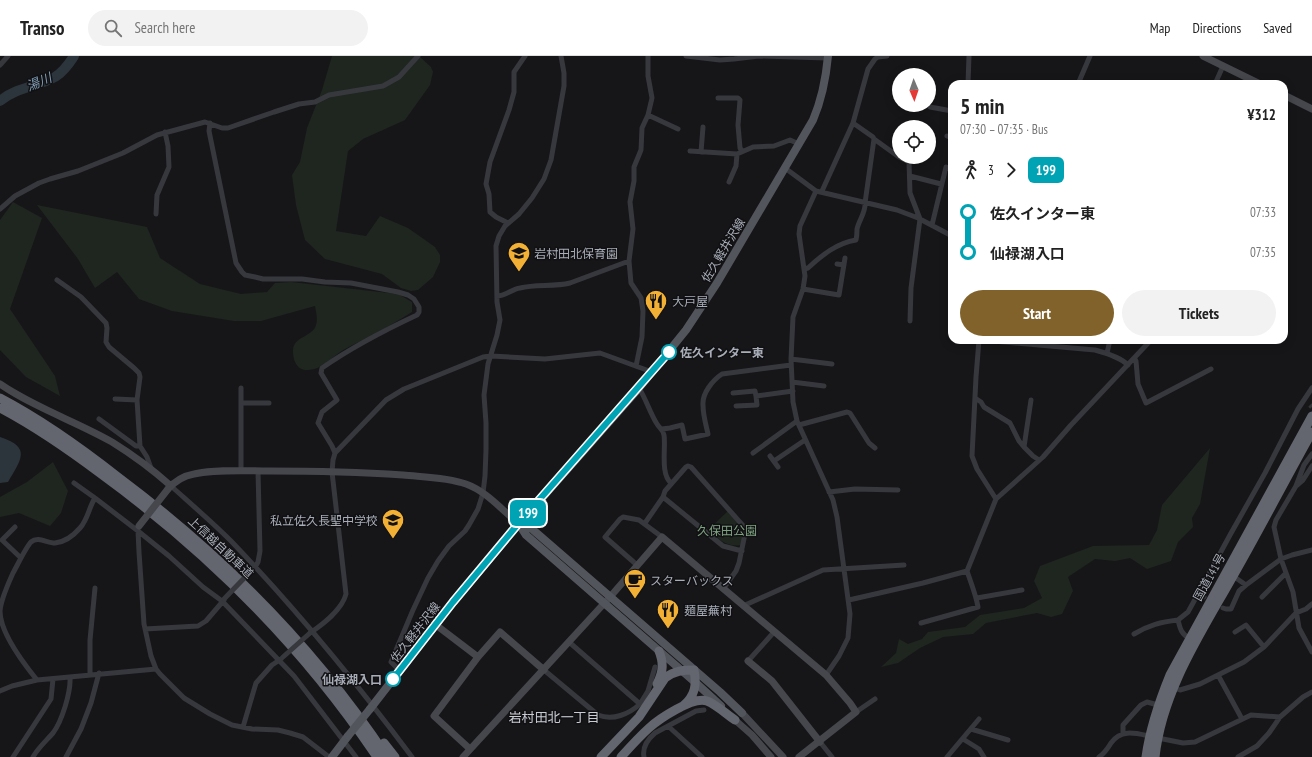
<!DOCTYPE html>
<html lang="en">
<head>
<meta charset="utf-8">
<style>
  body { margin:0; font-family:"PT Sans Narrow","Noto Sans JP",sans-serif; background:#f2f2f2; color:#222; height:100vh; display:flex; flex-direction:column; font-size:15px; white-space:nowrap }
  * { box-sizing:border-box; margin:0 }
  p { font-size:13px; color:#767676 }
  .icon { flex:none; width:22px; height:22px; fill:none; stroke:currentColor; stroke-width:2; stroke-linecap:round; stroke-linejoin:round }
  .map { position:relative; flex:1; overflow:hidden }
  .side { position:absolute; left:948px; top:24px; width:340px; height:264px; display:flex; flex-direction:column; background:#fff; border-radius:12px; box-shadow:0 2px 10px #0003 }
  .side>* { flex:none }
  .badge { padding:0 8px; border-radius:6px; font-size:14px; line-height:26px }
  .needle { width:26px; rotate:178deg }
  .fabs { position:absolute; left:892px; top:12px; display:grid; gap:8px }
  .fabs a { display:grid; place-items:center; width:44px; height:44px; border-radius:50%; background:#fff; box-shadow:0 2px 10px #0003; font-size:20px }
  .map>.badge { position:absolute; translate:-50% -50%; box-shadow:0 0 0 2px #fff }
  .legs { display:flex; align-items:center; gap:6px; height:44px; padding:0 12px; font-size:13px }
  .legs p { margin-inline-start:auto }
  .head { display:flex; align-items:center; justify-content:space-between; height:68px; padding:0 12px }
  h1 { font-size:22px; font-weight:800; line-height:30px }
  .action { display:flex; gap:8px; margin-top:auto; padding:8px 12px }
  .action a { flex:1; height:46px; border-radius:24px; background:#80622a; color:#fff; font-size:16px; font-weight:800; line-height:46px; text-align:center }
  .action a+a { background:#f2f2f2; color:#222 }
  ul { padding:0 12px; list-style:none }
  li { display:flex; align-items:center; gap:14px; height:40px; font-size:15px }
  li i { display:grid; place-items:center; width:6px; height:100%; margin:0 5px; background:currentColor }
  li i::after { content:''; width:10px; height:10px; margin:-5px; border:3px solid; border-radius:50%; background:#fff }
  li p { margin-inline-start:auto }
  li:first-child i { background:linear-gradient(#0000 50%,currentColor 0) }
  li:last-child i { background:linear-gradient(currentColor 50%,#0000 0) }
  header { display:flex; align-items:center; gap:24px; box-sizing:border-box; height:56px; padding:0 20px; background:#fff; border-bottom:1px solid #e0e0e0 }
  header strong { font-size:19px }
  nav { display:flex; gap:22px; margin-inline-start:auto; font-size:14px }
  .search { width:280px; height:36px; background:#f2f2f2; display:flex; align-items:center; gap:10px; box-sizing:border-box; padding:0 14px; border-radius:22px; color:#767676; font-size:15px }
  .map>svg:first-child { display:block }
  .green { fill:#1e261f }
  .water { fill:#2c353c }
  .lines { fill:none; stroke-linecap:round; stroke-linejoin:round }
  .river { stroke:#2c353c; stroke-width:10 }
  .street-tunnel { stroke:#333438; stroke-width:5; stroke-dasharray:5 2.5; stroke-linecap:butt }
  .street { stroke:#37383d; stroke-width:5 }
  .secondary { stroke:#45474d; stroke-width:7 }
  .primary { stroke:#53555c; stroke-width:8 }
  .highway { stroke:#63666e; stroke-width:9 }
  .street-bridge { stroke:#37383d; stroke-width:5 }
  .secondary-bridge { stroke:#45474d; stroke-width:7 }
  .primary-bridge { stroke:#53555c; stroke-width:8 }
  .line-1-casing { stroke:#fff; stroke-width:9 }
  .line-1 { stroke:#00a3b4; stroke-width:6 }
  .stop-1-dot { fill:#fff; stroke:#00a3b4; stroke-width:2 }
  .labels { text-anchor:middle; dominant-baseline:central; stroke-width:3; stroke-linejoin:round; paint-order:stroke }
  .street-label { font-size:12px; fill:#a8adb8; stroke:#111113 }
  .poi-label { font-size:12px; fill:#a8adb8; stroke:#111113; text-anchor:start }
  .stop-label { font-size:12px; font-weight:bold; fill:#a8adb8; stroke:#111113; text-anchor:start }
  .park-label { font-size:12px; fill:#7fa381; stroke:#111113 }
  .water-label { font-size:13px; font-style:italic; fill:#7f9bb3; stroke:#111113 }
  .neighbourhood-label { font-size:13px; fill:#c9ccd4; stroke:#111113 }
</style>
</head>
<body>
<header>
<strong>Transo</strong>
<div class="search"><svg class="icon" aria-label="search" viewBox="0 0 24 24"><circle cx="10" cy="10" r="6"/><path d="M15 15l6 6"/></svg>Search here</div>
<nav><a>Map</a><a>Directions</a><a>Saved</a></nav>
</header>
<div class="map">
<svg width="1312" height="701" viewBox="0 0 1312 701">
  <rect width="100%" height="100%" fill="#161618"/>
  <path class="green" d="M332 0H419L431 11 433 16 430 29 405 64 363 83 348 95 336 175 366 180 380 160 408 172 435 191 440 199V206L433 221 418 234 411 235 401 232 382 218 325 203 305 184 296 149 292 119 300 106 307 72 322 34Z
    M13 146 42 162 10 253 55 320 60 340 26 321 0 294V164Z
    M37 149 147 171 160 202 200 228 241 238 267 236 275 227 291 226 398 238 412 246V256C397 265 382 275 367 282 360 286 354 288 347 292 334 298 323 314 308 314 297 315 293 304 293 295 293 280 313 281 316 269 318 263 316 256 315 250L261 265H234L172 255 139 243 117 216 95 232 78 203Z
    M1210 392 1200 448 1192 462 1193 471 1178 486 1171 505 1147 513 1130 502 1115 505 1095 503 1068 521 1073 535 1062 558 1051 561 1037 557 986 567 973 578 943 581 920 592 898 607 881 611 896 597 899 583 908 588 922 583 928 576 965 571 980 559 1024 552 1042 542 1034 525 1040 510 1093 490 1149 489 1157 474 1162 449Z
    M53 406 68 435 61 457 50 470 19 457 0 461V441L27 426Z
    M728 455 744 473 741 489C727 492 717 482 708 474Z"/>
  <path class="water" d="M0 381C32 391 21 404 8 426L0 427Z"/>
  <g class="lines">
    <path class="river" d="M0 45C17 31 37 31 55 21 63 16 69 8 74 0"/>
    <path class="street-tunnel" d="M1310 349 1312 351"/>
    <path class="street" d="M686 0 720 4 734 3 759 0 827 2
      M0 9 8 0
      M968 28 969 0
      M1078 28 1090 0
      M1215 28 1223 10
      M718 42H738L740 44 738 69 740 92 742 95
      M930 51 952 55
      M648 59 678 73
      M210 67 209 75 236 207 242 216 245 219 255 221 263 223H302L325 226 351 227 398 236 408 239 414 243 419 251V256L417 259C385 274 352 291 322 312L321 317 337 344 322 356 318 367 332 390 335 397
      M947 80 952 82
      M874 83 899 101
      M690 95 737 98
      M701 96 703 71
      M899 101 909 106 910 137 920 163 911 232 910 265
      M785 112 816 135 897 154 918 162 952 180
      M910 120 941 128
      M729 126 736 110 737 98 753 91 774 90 790 84 799 88
      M816 135 800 170 799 178 805 220 803 233 793 261 791 303 793 346 797 365 833 444 837 461 850 558 848 582 839 600 826 619
      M822 135 853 67 868 13 875 3 878 1 887 0
      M0 153 15 140 39 127 50 123 78 115 123 97 157 79 205 66 222 72H228L274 56 299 48 315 46 329 39 383 30 399 21 418 0
      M156 158 157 139 169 111 168 90 165 76
      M508 167 496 161 490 156 489 138 486 128 490 106 509 54 514 36V16L525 0
      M932 169 946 111 952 113
      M837 208 844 209
      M804 213 808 212C822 199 837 187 856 184 857 180 857 177 857 173 859 164 866 156 865 147L874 83 873 81 853 67
      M57 224 81 241 106 267 107 272 106 286 109 291 134 312 139 317 140 321 137 344 140 390 147 401 151 412
      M803 233 839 239 845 202
      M497 240C506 240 512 233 520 232 536 228 554 231 570 227L629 205
      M979 284 976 321 972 400 977 413 996 443
      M982 284 1095 294C1106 297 1120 301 1128 309
      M1107 297 1110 284
      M791 303 832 308
      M1135 303 1136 305 1138 328 1146 347 1211 313
      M636 310 642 281 643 255 641 242 631 227 629 205 633 173 630 146 634 125V111L641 94 642 72 648 59 652 42 648 20V0
      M792 326 824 330
      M241 332V415
      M639 332C646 343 650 357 657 368 660 373 663 373 664 379 666 391 660 418 671 427
      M733 337 755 335 756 340
      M975 342 981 346 984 351 1010 367 1019 385 1024 391
      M115 343 137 344
      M1031 344 1024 391 1033 400 1039 404
      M241 347H269
      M736 350 757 349 756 340 793 335
      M99 363 136 390H140
      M799 369 847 356 850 357 869 387 875 392
      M662 373 670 372 682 369 685 383 708 378C706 369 703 359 703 349 702 337 713 324 722 318L791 309
      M753 397 797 365
      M1312 398 1304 409 1296 430 1276 464 1274 471 1281 503 1293 536 1299 572 1312 596
      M770 400 778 411
      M774 405 805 384
      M74 427 95 442
      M171 430C191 448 212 466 231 485 296 553 356 626 412 701
      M1296 430 1303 424 1312 410
      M829 436 855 433 898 434
      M663 441 723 490 742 495
      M645 467 663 441 665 435 686 411 688 410 691 411 746 473 739 507 736 515 723 533
      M15 471 2 484 21 502
      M138 475 139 496 144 568 151 600 156 613 160 618 184 642 210 658 232 669 252 673 278 674 290 677 303 681 329 701
      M637 509 605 481 620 463 623 461 639 464 662 481
      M254 513 258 506 260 495 258 415
      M1233 520 1246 529 1281 503 1292 499 1312 494
      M1204 541 1198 538 1230 479 1265 417 1298 353 1312 332
      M1262 541 1286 517
      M977 542 1022 534
      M849 544 923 527 967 515 996 443 1043 401 1071 369 1151 284
      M743 550 823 514 904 509
      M1223 552 1226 553H1231L1239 535 1246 529
      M921 567 978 551C976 539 971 527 967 515
      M145 573 198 570 206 565 224 544
      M1235 576 1246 569 1264 591
      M310 577C323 568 342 554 346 538L332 416 333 404 335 397 386 344 404 333 483 301 491 300 545 303 600 297 652 316
      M1134 578C1149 569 1161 566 1178 564
      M1189 582C1181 578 1180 572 1178 564L1188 556 1198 538
      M748 605 774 576
      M156 613 37 624C24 608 0 577 0 555 1 543 8 528 13 517 17 510 26 491 31 486 38 480 47 487 55 487 65 486 74 479 80 472 88 463 89 451 95 442L138 475 169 500 203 531 222 545 294 620 356 701
      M544 614 598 659C613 665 629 658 640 648L569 586
      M400 615 391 606 413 554 428 522 438 505 449 490 465 475 469 469 478 453 483 437 485 420 486 394V367L484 339 488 308 497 279 500 264 497 246 496 190 499 180 505 170 519 158 532 142 544 123 551 104 564 30V17L561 0
      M90 618V584L95 532
      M1218 619 1242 663
      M1174 632 1180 634 1200 628 1244 606 1264 591 1296 557 1306 553 1312 548
      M0 635 12 630 37 624
      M640 648 648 635 655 611
      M856 656 875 643
      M668 670 702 701
      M243 671 256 627 272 609 281 603
      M971 673 1008 684
      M1123 678V669L1141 649 1147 646 1158 649
      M1158 682 1183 687 1195 686 1251 659 1280 661
      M963 683 979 693 984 701
      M820 686 832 701
      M13 701 51 643 53 623
      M33 701C38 692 46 685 53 677 62 665 71 636 70 621
      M66 701 81 673 91 647 99 617
      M644 701C642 691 648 683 655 677L696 655 704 654
      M947 701 979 663
      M1099 701C1105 697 1108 692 1111 687 1121 673 1135 677 1149 680
      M1238 701 1257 690 1269 677 1280 661 1303 641 1312 636"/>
    <path class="secondary" d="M1203 0 1260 28
      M1284 39 1312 53
      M0 328C35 352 75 365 112 386 133 399 152 413 171 430
      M168 433C175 425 183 420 194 418 218 413 245 415 269 415 314 415 358 416 403 419 423 421 446 421 466 428 486 435 502 454 519 468
      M436 569 478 601
      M748 605 772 625 820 686
      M742 657 783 701
      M735 664 752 679 771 701
      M470 693 434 660 478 601 500 576 544 614
      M463 701 610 541 662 481 826 619 850 647 856 656 799 701"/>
    <path class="primary" d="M519 468 532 473 720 636 742 657
      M519 468 526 479 696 627 721 650
      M370 653 453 546 519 468 639 332 686 274 717 227 813 64C822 43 826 22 828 0
      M332 701 348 680"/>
    <path class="highway" d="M0 342C42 364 81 392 118 421 222 499 315 592 387 701
      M0 352C36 371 69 394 101 418 208 496 303 591 377 701
      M657 628C663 616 664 608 659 595
      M384 687 395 701
      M601 701 639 661 665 622C674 615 683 614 694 614 697 629 695 640 683 650
      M621 701C630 691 639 681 649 672 659 663 693 640 707 645 717 649 726 658 735 664
      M1146 701C1150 672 1159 646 1170 619L1312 360
      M1155 701C1162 635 1201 577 1233 520 1260 473 1285 424 1312 376"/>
    <path class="street-bridge" d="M224 543 253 513
      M283 601 310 577"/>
    <path class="secondary-bridge" d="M139 470 168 433"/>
    <path class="primary-bridge" d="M348 680 370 653"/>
  </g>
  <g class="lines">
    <g class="line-1-casing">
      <path id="line-1" d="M393 623 453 546 518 468 669 296"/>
    </g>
    <use href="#line-1" class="line-1"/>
  </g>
  <defs>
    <g id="school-pin" transform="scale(1.15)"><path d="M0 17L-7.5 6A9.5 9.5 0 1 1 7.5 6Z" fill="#f2b134" stroke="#111113"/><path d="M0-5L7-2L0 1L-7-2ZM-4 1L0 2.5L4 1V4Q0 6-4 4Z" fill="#111"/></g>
    <g id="restaurant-pin" transform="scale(1.15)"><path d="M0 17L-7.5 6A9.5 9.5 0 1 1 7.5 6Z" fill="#f2b134" stroke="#111113"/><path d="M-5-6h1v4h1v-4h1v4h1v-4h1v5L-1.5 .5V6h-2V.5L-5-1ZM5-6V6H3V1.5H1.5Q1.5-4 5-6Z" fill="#111"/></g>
    <g id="cafe-pin" transform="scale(1.15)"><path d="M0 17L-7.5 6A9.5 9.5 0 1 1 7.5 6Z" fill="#f2b134" stroke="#111113"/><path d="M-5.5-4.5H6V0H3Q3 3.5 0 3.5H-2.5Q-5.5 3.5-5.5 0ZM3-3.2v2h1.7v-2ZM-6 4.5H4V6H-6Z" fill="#111"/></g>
  </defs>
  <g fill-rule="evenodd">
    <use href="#school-pin" x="519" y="197"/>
    <use href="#restaurant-pin" x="656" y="245"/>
    <use href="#school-pin" x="393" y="464"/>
    <use href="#cafe-pin" x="635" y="524"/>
    <use href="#restaurant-pin" x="668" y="554"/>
  </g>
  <g class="stop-1-dot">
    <circle cx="669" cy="296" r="7"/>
    <circle cx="393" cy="623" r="7"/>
  </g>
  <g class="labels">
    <g class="street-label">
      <text transform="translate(723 194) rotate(-59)">佐久軽井沢線</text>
      <text transform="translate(221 491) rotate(43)">上信越自動車道</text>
      <text transform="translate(1209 521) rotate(-61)">国道141号</text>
      <text transform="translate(415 576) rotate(-52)">佐久軽井沢線</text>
    </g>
    <g class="poi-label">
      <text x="534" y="197">岩村田北保育園</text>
      <text x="672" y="245">大戸屋</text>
      <text x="378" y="464" text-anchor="end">私立佐久長聖中学校</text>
      <text x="650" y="524">スターバックス</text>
      <text x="684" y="554">麺屋蕪村</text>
    </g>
    <g class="stop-label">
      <text x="680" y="296">佐久インター東</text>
      <text x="382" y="623" text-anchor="end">仙禄湖入口</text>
    </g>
    <g class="park-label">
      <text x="727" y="474">久保田公園</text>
    </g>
    <g class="water-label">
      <text transform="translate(39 26) rotate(-23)">湯川</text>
    </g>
    <g class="neighbourhood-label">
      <text x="554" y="661">岩村田北一丁目</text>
    </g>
  </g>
</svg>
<div class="fabs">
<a><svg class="needle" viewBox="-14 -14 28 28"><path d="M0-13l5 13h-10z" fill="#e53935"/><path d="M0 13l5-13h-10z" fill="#767676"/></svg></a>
<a><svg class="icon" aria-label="locate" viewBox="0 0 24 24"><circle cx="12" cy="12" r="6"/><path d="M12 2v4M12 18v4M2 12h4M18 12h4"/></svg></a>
</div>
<b class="badge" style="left:528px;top:457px;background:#00a3b4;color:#fff">199</b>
<section class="side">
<div class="head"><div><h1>5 min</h1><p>07:30 – 07:35 · Bus</p></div><b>¥312</b></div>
<div class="legs"><svg class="icon" aria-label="walk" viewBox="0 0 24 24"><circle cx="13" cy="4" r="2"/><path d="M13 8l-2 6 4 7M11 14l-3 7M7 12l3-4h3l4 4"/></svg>3<svg class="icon" aria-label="forward" viewBox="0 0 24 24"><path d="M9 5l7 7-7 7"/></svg><b class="badge" style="background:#00a3b4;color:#fff">199</b></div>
<ul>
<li><i style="color:#00a3b4"></i><b>佐久インター東</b><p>07:33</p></li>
<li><i style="color:#00a3b4"></i><b>仙禄湖入口</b><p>07:35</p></li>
</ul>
<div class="action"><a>Start</a><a>Tickets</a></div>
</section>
</div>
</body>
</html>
